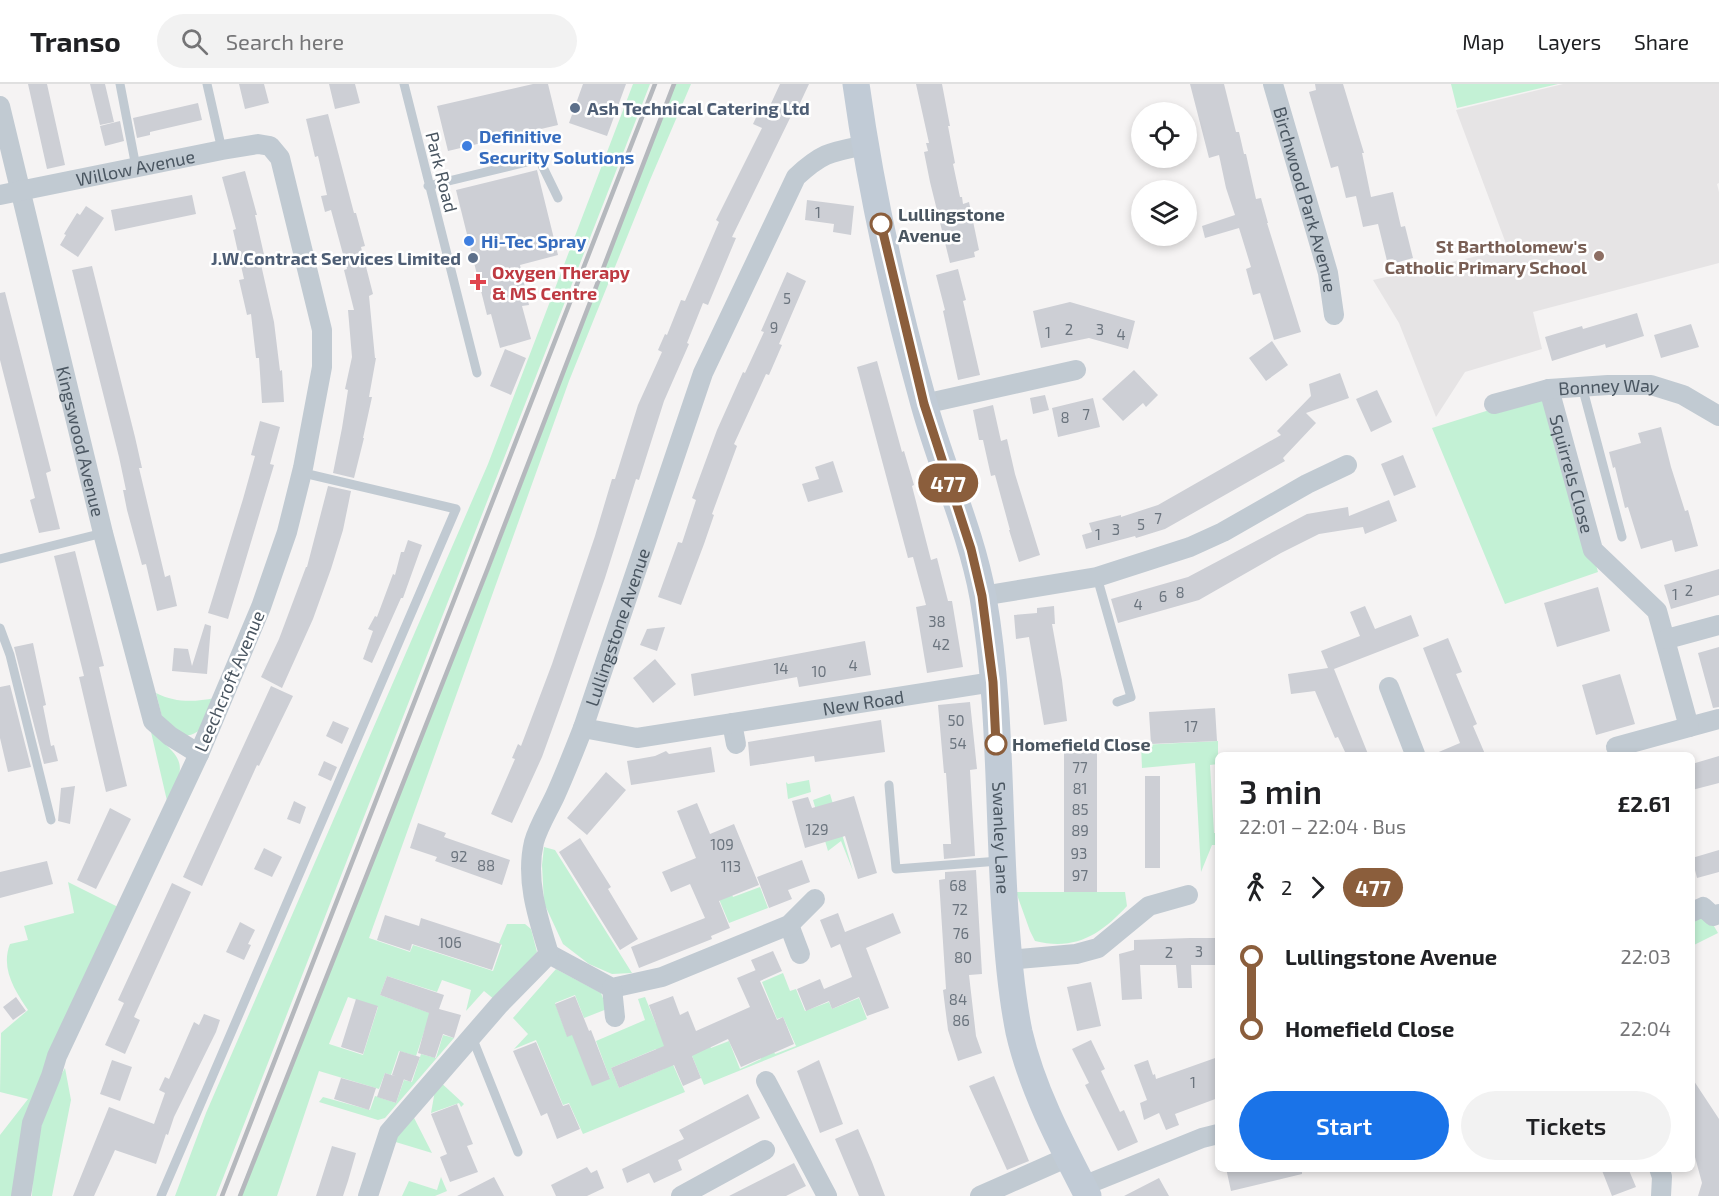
<!DOCTYPE html>
<html lang="en">
<head>
<meta charset="utf-8">
<style>
  body { margin:0; font-family:"Exo 2",sans-serif; background:#f2f2f2; color:#202124; height:100vh; display:flex; flex-direction:column; font-size:22px; white-space:nowrap }
  * { box-sizing:border-box; margin:0 }
  p { font-size:20px; color:#757577 }
  .icon { flex:none; width:33px; height:33px; fill:none; stroke:currentColor; stroke-width:2; stroke-linecap:round; stroke-linejoin:round }
  .map { position:relative; flex:1; overflow:hidden }
  .panel { position:absolute; left:1215px; top:668px; width:480px; height:420px; display:flex; flex-direction:column; background:#fff; border-radius:9px; box-shadow:0 3px 9px #0003 }
  .panel>* { flex:none }
  .badge { padding:0 12px; border-radius:20px; font-size:21px; line-height:39px }
  .tools { position:absolute; left:1131px; top:18px; display:grid; gap:12px }
  .tools a { display:grid; place-items:center; width:66px; height:66px; border-radius:50%; background:#fff; box-shadow:0 3px 9px #0003; font-size:30px }
  .map>.badge { position:absolute; translate:-50% -50%; box-shadow:0 0 0 3px #fff }
  .legs { display:flex; align-items:center; gap:9px; height:66px; padding:0 24px; font-size:20px }
  .legs p { margin-inline-start:auto }
  .overview { display:flex; align-items:center; justify-content:space-between; height:102px; padding:0 24px }
  h1 { font-size:33px; font-weight:600; line-height:45px }
  .action { display:flex; gap:12px; margin-top:auto; padding:12px 24px }
  .action a { flex:1; height:69px; border-radius:36px; background:#1a73e8; color:#fff; font-size:24px; font-weight:600; line-height:69px; text-align:center }
  .action a+a { background:#f2f2f2; color:#202124 }
  ul { padding:0 24px; list-style:none }
  li { display:flex; align-items:center; gap:21px; height:72px; font-size:22px }
  li i { display:grid; place-items:center; width:9px; height:100%; margin:0 8px; background:currentColor }
  li i::after { content:''; width:15px; height:15px; margin:-8px; border:4px solid; border-radius:50%; background:#fff }
  li p { margin-inline-start:auto }
  li:first-child i { background:linear-gradient(#0000 50%,currentColor 0) }
  li:last-child i { background:linear-gradient(currentColor 50%,#0000 0) }
  header { display:flex; align-items:center; gap:36px; box-sizing:border-box; height:84px; padding:0 30px; background:#fff; border-bottom:2px solid #e0e0e0 }
  header strong { font-size:28px }
  nav { display:flex; gap:33px; margin-inline-start:auto; font-size:21px }
  .search { width:420px; height:54px; background:#f2f2f2; display:flex; align-items:center; gap:15px; box-sizing:border-box; padding:0 21px; border-radius:33px; color:#757577; font-size:22px }
  .map>svg:first-child { display:block }
  .education { fill:#e6e4e5 }
  .green { fill:#c3f1d5; fill-rule:evenodd }
  .building { fill:#cdcfd5 }
  .lines { fill:none; stroke-linecap:round; stroke-linejoin:round }
  .service { stroke:#c1cad2; stroke-width:9 }
  .minor { stroke:#c1cad2; stroke-width:20 }
  .secondary { stroke:#c1cbd6; stroke-width:27 }
  .rail { stroke:#b5b8bd; stroke-width:4.5 }
  .line-1-casing { stroke:#fff; stroke-width:14 }
  .line-1 { stroke:#8b5e3c; stroke-width:9 }
  .service-dot { fill:#5c6f8a; stroke:#fff; stroke-width:2 }
  .shop-dot { fill:#3f7fe0; stroke:#fff; stroke-width:2 }
  .stop-1-dot { fill:#fff; stroke:#8b5e3c; stroke-width:3 }
  .education-dot { fill:#8d6e63; stroke:#fff; stroke-width:2 }
  .health-dot { fill:#e0444e; stroke:#fff; stroke-width:2 }
  .labels { text-anchor:middle; dominant-baseline:central; stroke-width:5; stroke-linejoin:round; paint-order:stroke }
  .number-label { font-size:15px; fill:#6b747e }
  .service-label { font-size:18px; font-weight:bold; fill:#4e5e75; stroke:#fff; text-anchor:start }
  .shop-label { font-size:18px; font-weight:bold; fill:#366cbe; stroke:#fff; text-anchor:start }
  .street-label { font-size:18px; fill:#4a5661; stroke:#fff }
  .stop-label { font-size:18px; font-weight:bold; fill:#4a5661; stroke:#fff; text-anchor:start }
  .education-label { font-size:18px; font-weight:bold; fill:#785e54; stroke:#fff; text-anchor:end }
  .health-label { font-size:18px; font-weight:bold; fill:#be3a42; stroke:#fff; text-anchor:start }
</style>
</head>
<body>
<header>
<strong>Transo</strong>
<div class="search"><svg class="icon" aria-label="search" viewBox="0 0 24 24"><circle cx="10" cy="10" r="6"/><path d="M15 15l6 6"/></svg>Search here</div>
<nav><a>Map</a><a>Layers</a><a>Share</a></nav>
</header>
<div class="map">
<svg width="1719" height="1112" viewBox="0 0 1719 1112">
  <rect width="100%" height="100%" fill="#f5f3f3"/>
  <path class="education" d="M1563 0H1719V99L1717 100 1719 108V179L1533 228 1542 265 1465 288 1436 333 1399 239 1373 196 1508 165 1456 26Z"/>
  <path class="green" d="M633 0H650L216 1112H175L206 1029 488 380Z
    M675 0H691L650 96 569 297 369 854 410 868 413 861 493 887 502 861 499 859 507 840H525L531 845 537 868 495 916 484 907 466 927 471 906 442 896 437 908 387 892 380 911 438 932 425 945 416 972 399 967 391 991 385 989 379 1005 319 987 277 1112H238L490 484ZM348 913 378 923 363 971 329 960Z
    M1451 0H1558L1457 24Z
    M1547 308 1598 488 1505 520 1432 344Z
    M156 609C176 619 194 618 215 614 209 631 205 651 184 652L162 633Z
    M151 648C186 677 186 679 168 721Z
    M1218 657V680L1210 681 1214 749H1218V761H1212L1201 788 1195 679 1142 684 1141 661Z
    M809 696 811 708 788 715 786 698 788 700Z
    M830 710 853 787 841 757 828 767 813 716Z
    M544 763 555 766 632 889 612 890 589 880 563 860 544 819 542 781Z
    M725 795 733 813 760 803 768 824 729 839 711 796Z
    M68 798 120 824 15 1112H0V1051L28 1015 0 1008 1 949 28 926C16 908 0 885 10 860L28 856 24 842 74 829Z
    M1016 808H1125L1127 822C1101 850 1076 867 1035 857L1030 847Z
    M1701 820 1718 849 1692 862V824Z
    M556 885 601 909 607 925 584 934 575 911 555 919 567 952 572 950 610 995 596 957 645 936 638 915 645 913 656 940 668 936 671 976 685 1008 583 1050 569 1019 563 1021 536 956 514 965 528 950 513 934ZM656 965 664 985 619 1004 611 984Z
    M783 889 790 907 796 905 805 927 829 918 832 925 859 914 867 935 704 1001 690 967 708 959 711 964 729 957 740 985 761 975 748 946 763 943 775 970 796 962 783 933 777 935 762 898Z
    M443 951 454 954 385 1034 378 1036 319 1018 323 1013 370 1026 375 1012 396 1019 404 996 412 998 421 970 436 974Z
    M65 984 71 1016 52 1112H32C34 1066 41 1025 65 984Z
    M437 995 464 1020 461 1023 459 1019 431 1029Z
    M410 1026 432 1069 389 1056Z
    M441 1093 447 1107 435 1112H402L409 1097 437 1106Z"/>
  <path class="building" d="M28 0H47L65 81 47 85Z
    M90 0H105L114 38 100 41Z
    M239 0H264L269 19 245 25Z
    M329 0H355L360 19 335 25Z
    M533 0H548L558 41 448 67 437 22Z
    M583 0H626L607 52 569 39Z
    M780 0H809L794 32 792 30 732 153 736 154 708 221 703 219 687 259 689 260 664 317 639 396 636 395 605 494 563 615 542 673 512 739 491 730 515 675 512 674 518 660 521 662 552 580 595 452 612 395H615L638 321 662 268 658 266 665 250 667 251 681 216 685 217 719 138 716 136 762 44 753 40 761 23 768 26Z
    M916 0H942L950 42H948L955 79 953 80 960 113H962L963 120 969 118 979 166 974 168 975 173 950 179 930 98 924 68 928 67 926 59H929Z
    M1190 0H1224L1236 48H1239L1244 70H1246L1256 115 1261 114 1268 139H1267L1301 248 1274 256 1260 209 1253 211 1246 185 1251 183 1239 144 1205 154 1202 142 1235 131 1226 104 1219 71 1209 74Z
    M1315 0H1343L1364 69H1362L1371 113 1393 108 1401 143 1405 142 1413 174 1388 181 1378 140 1363 143 1356 112 1346 114 1338 82 1331 84 1309 8 1316 6Z
    M198 19 202 36 150 48V51L137 54 133 34Z
    M328 30 354 129H356L365 162 361 163 373 210 369 212 375 274H376L369 313H372L363 354H364L354 394 333 389 342 344 348 306 345 305 352 273 348 226H354L344 186 347 185 331 126 325 128 321 112 327 111 318 72 315 73 306 35Z
    M120 37 124 57 105 62 100 42Z
    M537 86 558 171 520 181 529 221 522 222 531 255 500 264 491 230 487 231 456 106Z
    M245 87 257 131H255L265 175 260 176 274 238 280 287 282 286 284 318 262 319 259 274H256L251 230 247 231 239 196 244 195 233 146 236 145 222 93Z
    M192 111 196 130 115 147 111 126Z
    M807 116 854 122 851 151 833 148 834 140 805 136Z
    M86 122 104 134 78 173 60 161 66 151 64 150 77 129 80 131Z
    M92 182 135 353 142 384H139L165 493 170 491 177 522 157 527 146 480 142 481 127 426 123 406H126L119 373 72 186Z
    M958 185 966 216 963 217 980 291 958 296 943 227 945 226 936 191Z
    M787 188 806 197 779 260 782 261 769 291 766 290 734 360 737 362 712 430 714 431 704 460 681 521 658 513 678 458 682 459 696 416 692 414 717 346 743 288 745 289 764 248 761 247Z
    M5 208 51 387 46 389 60 445 39 449 30 416 35 414 0 276V209Z
    M1070 218 1135 237 1128 265 1089 254 1041 264 1033 227Z
    M1637 229 1644 252 1606 264 1605 260 1552 277 1545 253 1582 242 1583 245Z
    M1691 240 1699 263 1661 274 1654 251Z
    M1272 257 1288 281 1266 297 1249 274Z
    M505 265 526 274 511 311 490 302Z
    M877 277 902 368 904 367 914 401 912 402 931 476 937 474 948 517H952L963 583 927 589 916 523 926 521 913 473 908 474 857 283Z
    M1134 286 1158 311 1146 323 1143 319 1123 337 1102 315Z
    M1340 289 1349 314 1306 329 1316 339 1283 374 1285 377 1165 445 1136 454 1135 452 1086 465 1082 451 1092 448 1089 439 1121 431V433L1158 421 1281 351 1277 347 1311 312 1309 300Z
    M1377 306 1392 338 1371 348 1356 315Z
    M1045 311 1049 326 1033 330 1030 314Z
    M1093 314 1100 343 1058 353 1052 324Z
    M993 321 1001 357 1007 355 1015 390 1040 471 1019 478 1009 446H1010L995 391 991 392 983 356H979L973 326Z
    M260 337 280 343 270 380 274 381 228 535 208 529 243 415 255 372 251 371Z
    M1661 343 1671 383 1685 427 1688 426 1698 462 1675 468 1672 456 1641 465 1628 423 1625 424 1615 383 1613 384 1609 368 1641 359 1638 349Z
    M1403 371 1416 403 1394 412 1381 380Z
    M833 377 843 408 808 418 802 400 819 395 815 383Z
    M328 402 351 407 343 446 331 485 313 535 282 604 261 593 279 555 306 483H307Z
    M1389 416 1397 437 1365 450 1363 443 1319 450 1281 469 1199 516 1118 539 1111 515 1188 493 1307 430 1348 423 1349 432Z
    M408 456 422 461 403 514H401L372 579 363 575 373 547 368 545 375 532 377 533 393 490 395 491 401 468H404Z
    M75 467 104 582 99 583 127 702 106 708 79 593 84 592 54 472Z
    M1719 485V511L1671 525 1664 501Z
    M1598 503 1610 547 1557 563 1544 519Z
    M1054 522 1055 540H1052L1062 596 1067 637 1044 641 1029 553 1016 555 1014 531 1037 529V524Z
    M1365 522 1375 545 1411 531 1419 552 1334 585 1368 670H1346L1338 653 1335 654 1315 607 1291 610 1288 590 1328 584 1321 567 1360 552 1350 528Z
    M205 540 211 542 207 590 172 587 174 564 188 565 192 582Z
    M665 543 657 567 640 561 647 545Z
    M1448 554 1462 588 1456 590 1477 640 1473 642 1485 670H1434L1460 659 1423 564Z
    M865 557 871 591 799 603 797 593 694 612 691 590Z
    M33 559 46 621 43 622 51 662 54 661 58 677 44 680 14 563Z
    M1719 563V623L1713 624 1698 569Z
    M655 575 676 600 653 619 633 594Z
    M1620 590 1635 640 1596 651 1582 601Z
    M10 601 31 683 8 688 0 654V603Z
    M271 602 293 612 259 682 257 681 202 802 183 793Z
    M970 618 977 685 970 686 975 772 944 775 943 760H951L946 689H944L938 621Z
    M1215 624 1217 657 1151 660 1149 628Z
    M881 636 885 668 815 678 814 672 750 682 748 658Z
    M333 637 349 644 342 660 326 652Z
    M1064 657H1097V808H1064Z
    M711 663 715 688 631 701 627 677 655 672 666 667 669 670Z
    M1719 672V699L1692 706V680Z
    M324 677 337 683 331 697 318 691Z
    M606 688 626 706 587 751 567 734Z
    M1145 692H1160V784H1145Z
    M75 702 70 740 58 737 61 704Z
    M854 712 877 789 858 795 845 752 805 764 792 717 808 713 812 724Z
    M294 717 306 723 300 740 287 735Z
    M697 719 710 750 734 740 759 801 719 817 730 844 711 852 712 855 639 884 631 863 705 834 690 800 671 808 662 788 696 774 677 727Z
    M110 724 131 735 96 805 77 796Z
    M418 739 446 749 444 753 510 776 502 801 435 777 437 773 410 764Z
    M580 754 611 803 608 805 638 855 620 866 559 768Z
    M264 764 282 773 272 793 254 785Z
    M1719 766V788L1697 794 1692 774Z
    M802 776 810 798 788 806 792 815 769 824 757 793Z
    M47 777 53 800 0 814V788Z
    M976 786 982 890 969 891 976 952 982 969 958 977 948 946 943 906 946 905 939 796 945 795V788Z
    M172 799 191 808 134 933 140 936 125 970 105 961 124 919 118 916Z
    M838 829 845 848 893 829 901 849 866 864 889 924 867 932 859 913 832 925 827 912 829 917 806 927 797 905 820 895 824 905 852 893 840 860 831 864 820 836Z
    M385 831 419 842 421 834 501 860 492 886 412 860 410 867 377 856Z
    M240 838 255 846 248 860 251 861 244 876 226 868Z
    M1190 854H1218V881H1191L1192 904H1178L1176 881H1140L1142 915 1122 916 1119 870 1134 866V856Z
    M773 867 782 887 760 897 777 936 783 933 794 960 741 983 728 955 692 972 701 994 683 1002 674 981 619 1004 611 984 664 962 649 921 673 912 680 931 688 927 696 947 750 923 737 894 756 886 759 894 751 876Z
    M387 892 444 911 439 925 461 931 454 954 443 950 435 974 418 969 429 929 380 911Z
    M1091 898 1101 942 1077 947 1067 903Z
    M575 912 589 947 591 946 610 995 592 1002 572 951 567 953 555 920Z
    M16 913 26 927 13 936 3 923Z
    M356 915 378 922 363 970 341 963Z
    M204 930 220 936 216 948 174 1033 168 1051 166 1050 156 1080 115 1066 94 1112H73L109 1023 154 1040 165 1009 159 1006 165 993 169 995 194 938 199 941Z
    M1091 956 1105 985 1101 987 1120 1028 1124 1026 1138 1058 1118 1067 1085 1001 1089 999 1072 965Z
    M536 958 563 1022 569 1020 580 1045 557 1055 547 1029 541 1032 513 967Z
    M400 967 420 973 411 998 392 991Z
    M1218 973V1014L1175 1030 1179 1041 1166 1046 1159 1029 1144 1036 1140 1019 1147 1016 1134 981 1148 976 1153 991 1155 990 1156 995Z
    M112 976 132 983 120 1017 100 1010Z
    M819 976 843 1040 820 1049 797 987Z
    M385 989 404 995 396 1019 377 1013Z
    M994 992 1029 1077 1007 1086 969 1002Z
    M341 994 376 1004 369 1026 334 1015Z
    M1692 994 1719 1035V1112H1698L1702 1099 1692 1062Z
    M748 1010 760 1034 678 1076 682 1086 654 1099 649 1089 627 1099 622 1085 684 1055 679 1046Z
    M457 1020 473 1060 467 1062 478 1088 450 1098 440 1073 447 1070 431 1030Z
    M858 1045 872 1078 885 1112H859L835 1055Z
    M332 1062 356 1069 348 1097 343 1112H316Z
    M794 1079 806 1102 786 1112H729Z
    M587 1083 591 1089 597 1086 604 1104 587 1112H556L551 1101Z
    M1226 1084H1302V1090L1231 1107Z
    M1601 1084H1628L1636 1103 1612 1112Z
    M494 1093 504 1112H457Z
    M1159 1094 1169 1112H1124Z"/>
  <g class="lines">
    <path class="service" d="M120 0 136 83
      M207 0 222 66
      M404 0 477 289
      M428 102 539 75 558 114
      M1582 302 1622 453
      M0 475 103 449
      M1097 493 1131 613 1117 618
      M0 544 10 571 51 736
      M889 701 896 785 999 777
      M472 953 518 1068
      M161 1112 456 425 312 391"/>
    <g class="minor">
      <path id="s1" d="M1273 0 1328 189 1334 231"/>
      <path id="s2" d="M0 22 103 449 153 637 170 652 199 670"/>
      <path id="s3" d="M0 111 222 66 258 60 270 62 280 74 322 246V283L303 384 287 448 261 523 199 670 57 972 51 992 32 1039 21 1112"/>
      <path id="s4" d="M1549 305 1593 466 1657 527 1689 643 1719 635"/>
      <path d="M924 320 1076 286"/>
      <path id="s5" d="M1494 320 1549 305 1608 301H1651L1683 311 1719 332"/>
      <path d="M982 512 1097 493 1190 463 1223 448 1307 400 1347 381"/>
      <path d="M1667 555 1719 541"/>
      <path d="M1389 603 1415 670"/>
      <path d="M732 639 736 660"/>
      <path id="s6" d="M583 644 637 654 993 598"/>
      <path d="M1616 663 1689 643"/>
      <path d="M1692 828 1703 823 1713 832 1719 830"/>
      <path d="M789 841 800 870"/>
      <path d="M549 870 612 904 662 893 789 841 815 815"/>
      <path d="M1008 876 1076 870 1098 864 1149 822 1188 811"/>
      <path d="M612 904 615 933"/>
      <path d="M766 997 827 1112"/>
      <path d="M1659 1084 1662 1093 1661 1112"/>
      <path d="M1083 1102 1202 1054 1218 1050"/>
      <path id="s7" d="M368 1112 389 1048 499 921 549 870C538 834 525 796 534 758 538 743 548 727 555 712 565 690 574 667 583 644L703 289 796 93C823 68 831 68 866 61"/>
      <path d="M681 1112 765 1066"/>
      <path d="M980 1112 1068 1073"/>
    </g>
    <path class="secondary" id="s8" d="M856 0C871 108 895 216 924 320 942 385 971 447 983 513 1001 617 998 723 1005 828 1008 868 1011 908 1019 948 1032 1005 1061 1060 1088 1112"/>
    <path class="rail" d="M222 1112 655 0
      M240 1112 488 484 674 0"/>
  </g>
  <g class="lines">
    <g class="line-1-casing">
      <path id="line-1" d="M881 140 924 320 971 465 982 512 993 598 996 660"/>
    </g>
    <use href="#line-1" class="line-1"/>
  </g>
  <g class="service-dot">
    <circle cx="575" cy="24" r="6"/>
    <circle cx="473" cy="174" r="6"/>
  </g>
  <g class="shop-dot">
    <circle cx="467" cy="62" r="6"/>
    <circle cx="469" cy="157" r="6"/>
  </g>
  <g class="stop-1-dot">
    <circle cx="881" cy="140" r="10"/>
    <circle cx="996" cy="660" r="10"/>
  </g>
  <circle class="education-dot" cx="1599" cy="172" r="6"/>
  <path class="health-dot" d="M475 189h6v6h6v6h-6v6h-6v-6h-6v-6h6z"/>
  <g class="labels">
    <g class="number-label">
      <text x="818" y="128">1</text>
      <text x="787" y="214">5</text>
      <text x="774" y="243">9</text>
      <text x="1069" y="245">2</text>
      <text x="1100" y="245">3</text>
      <text x="1048" y="248">1</text>
      <text x="1121" y="250">4</text>
      <text x="1086" y="330">7</text>
      <text x="1065" y="333">8</text>
      <text x="1158" y="434">7</text>
      <text x="1141" y="440">5</text>
      <text x="1116" y="445">3</text>
      <text x="1098" y="450">1</text>
      <text x="1689" y="506">2</text>
      <text x="1180" y="508">8</text>
      <text x="1675" y="510">1</text>
      <text x="1163" y="512">6</text>
      <text x="1138" y="520">4</text>
      <text x="937" y="537">38</text>
      <text x="941" y="560">42</text>
      <text x="853" y="581">4</text>
      <text x="781" y="584">14</text>
      <text x="819" y="587">10</text>
      <text x="956" y="636">50</text>
      <text x="1191" y="642">17</text>
      <text x="958" y="659">54</text>
      <text x="1080" y="683">77</text>
      <text x="1080" y="704">81</text>
      <text x="1080" y="725">85</text>
      <text x="817" y="745">129</text>
      <text x="1080" y="746">89</text>
      <text x="722" y="760">109</text>
      <text x="1079" y="769">93</text>
      <text x="459" y="772">92</text>
      <text x="486" y="781">88</text>
      <text x="731" y="782">113</text>
      <text x="1080" y="791">97</text>
      <text x="958" y="801">68</text>
      <text x="960" y="825">72</text>
      <text x="961" y="849">76</text>
      <text x="450" y="858">106</text>
      <text x="1199" y="867">3</text>
      <text x="1169" y="868">2</text>
      <text x="963" y="873">80</text>
      <text x="958" y="915">84</text>
      <text x="961" y="936">86</text>
      <text x="1193" y="998">1</text>
    </g>
    <g class="service-label">
      <text x="587" y="24">Ash Technical Catering Ltd</text>
      <text x="461" y="174" text-anchor="end">J.W.Contract Services Limited</text>
    </g>
    <g class="shop-label">
      <text x="479" y="52">Definitive<tspan x="479" dy="21">Security Solutions</tspan></text>
      <text x="481" y="157">Hi-Tec Spray</text>
    </g>
    <g class="street-label">
      <text stroke="none"><textPath href="#s3" startOffset="138">Willow Avenue</textPath></text>
      <text transform="translate(442 88) rotate(76)">Park Road</text>
      <text stroke="none"><textPath href="#s1" startOffset="120">Birchwood Park Avenue</textPath></text>
      <text stroke="none"><textPath href="#s5" startOffset="117">Bonney Way</textPath></text>
      <text stroke="none"><textPath href="#s2" startOffset="345">Kingswood Avenue</textPath></text>
      <text stroke="none"><textPath href="#s4" startOffset="88">Squirrels Close</textPath></text>
      <text stroke="none"><textPath href="#s7" startOffset="652">Lullingstone Avenue</textPath></text>
      <text transform="translate(229 597) rotate(-67)">Leechcroft Avenue</text>
      <text stroke="none"><textPath href="#s6" startOffset="284">New Road</textPath></text>
      <text stroke="none"><textPath href="#s8" startOffset="771">Swanley Lane</textPath></text>
    </g>
    <g class="stop-label">
      <text x="898" y="130">Lullingstone<tspan x="898" dy="21">Avenue</tspan></text>
      <text x="1012" y="660">Homefield Close</text>
    </g>
    <g class="education-label">
      <text x="1587" y="162">St Bartholomew's<tspan x="1587" dy="21">Catholic Primary School</tspan></text>
    </g>
    <g class="health-label">
      <text x="492" y="188">Oxygen Therapy<tspan x="492" dy="21">&amp; MS Centre</tspan></text>
    </g>
  </g>
</svg>
<div class="tools">
<a><svg class="icon" aria-label="locate" viewBox="0 0 24 24"><circle cx="12" cy="12" r="6"/><path d="M12 2v4M12 18v4M2 12h4M18 12h4"/></svg></a>
<a><svg class="icon" aria-label="layers" viewBox="0 0 24 24"><path d="M12 4l9 5-9 5-9-5zM3 14l9 5 9-5"/></svg></a>
</div>
<b class="badge" style="left:948px;top:399px;background:#8b5e3c;color:#fff">477</b>
<section class="panel">
<div class="overview"><div><h1>3 min</h1><p>22:01 – 22:04 · Bus</p></div><b>£2.61</b></div>
<div class="legs"><svg class="icon" aria-label="walk" viewBox="0 0 24 24"><circle cx="13" cy="4" r="2"/><path d="M13 8l-2 6 4 7M11 14l-3 7M7 12l3-4h3l4 4"/></svg>2<svg class="icon" aria-label="forward" viewBox="0 0 24 24"><path d="M9 5l7 7-7 7"/></svg><b class="badge" style="background:#8b5e3c;color:#fff">477</b></div>
<ul>
<li><i style="color:#8b5e3c"></i><b>Lullingstone Avenue</b><p>22:03</p></li>
<li><i style="color:#8b5e3c"></i><b>Homefield Close</b><p>22:04</p></li>
</ul>
<div class="action"><a>Start</a><a>Tickets</a></div>
</section>
</div>
</body>
</html>
